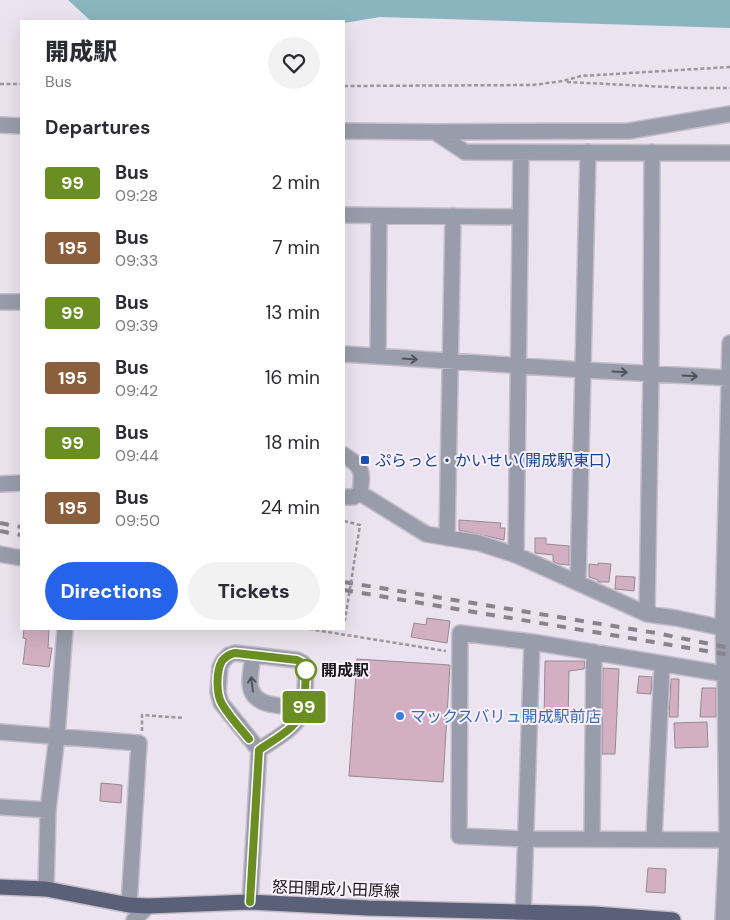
<!DOCTYPE html>
<html lang="en">
<head>
<meta charset="utf-8">
<style>
  body { margin:0; font-family:"DM Sans","Noto Sans JP",sans-serif; background:#f2f2f3; color:#2b2b33; height:100vh; display:flex; flex-direction:column; font-size:19px; white-space:nowrap }
  * { box-sizing:border-box; margin:0 }
  p { font-size:16px; color:#7c7c81 }
  .icon { flex:none; width:28px; height:28px; fill:none; stroke:currentColor; stroke-width:2; stroke-linecap:round; stroke-linejoin:round }
  .map { position:relative; flex:1; overflow:hidden }
  .drawer { position:absolute; left:20px; top:20px; width:325px; height:610px; display:flex; flex-direction:column; background:#fff; border-radius:0px; box-shadow:0 5px 20px #0002 }
  .drawer>* { flex:none }
  .badge { padding:0 10px; border-radius:4px; font-size:18px; line-height:32px }
  .map>.badge { position:absolute; translate:-50% -50%; box-shadow:0 0 0 2px #fff }
  h2 { padding:0 25px; font-size:19px; line-height:45px }
  .round { display:grid; place-items:center; flex:none; width:52px; height:52px; border-radius:26px; background:#f2f2f3 }
  .headline { display:flex; align-items:center; justify-content:space-between; height:85px; padding:0 25px }
  h1 { font-size:24px; font-weight:800; line-height:38px }
  .primary-button { display:flex; gap:10px; margin-top:auto; padding:10px 25px }
  .primary-button a { flex:1; height:58px; border-radius:30px; background:#2563eb; color:#fff; font-size:20px; font-weight:800; line-height:58px; text-align:center }
  .primary-button a+a { background:#f2f2f3; color:#2b2b33 }
  ul { padding:0; list-style:none }
  li { display:flex; align-items:center; gap:15px; height:65px; padding:0 25px }
  li div { flex:1 }
  li b { display:block; font-size:19px }
  li em { font-style:normal }
  li .badge { min-width:55px; font-weight:700; text-align:center }
  .map>svg:first-child { display:block }
  .water { fill:#8ab5be }
  .building { fill:#d2afc2; stroke:#968a91 }
  .lines { fill:none; stroke-linecap:round; stroke-linejoin:round }
  .minor-casing { stroke:#c5bec9; stroke-width:18 }
  .major-casing { stroke:#c5bec9; stroke-width:18 }
  .path { stroke:#9d969f; stroke-width:2.5; stroke-dasharray:4 2.5; stroke-linecap:butt }
  .minor { stroke:#999dab; stroke-width:15 }
  .major { stroke:#5a6078; stroke-width:15 }
  .rail { stroke:#89838b; stroke-width:4; stroke-dasharray:9 9; stroke-linecap:butt }
  .path-bridge { stroke:#9d969f; stroke-width:2.5; stroke-dasharray:4 2.5; stroke-linecap:butt }
  .oneway { stroke:#53535b }
  .line-casing { stroke:#fff; stroke-width:11 }
  .line { stroke:#6b8e23; stroke-width:8 }
  .transit-dot { fill:#1a4fb4; stroke:#f9f1fc; stroke-width:2 }
  .stop-dot { fill:#fff; stroke:#6b8e23; stroke-width:2.5 }
  .shop-dot { fill:#3f7fe0; stroke:#f9f1fc; stroke-width:2 }
  .labels { text-anchor:middle; dominant-baseline:central; stroke-width:4; stroke-linejoin:round; paint-order:stroke }
  .transit-label { font-size:16px; fill:#164399; stroke:#f9f1fc; text-anchor:start }
  .stop-label { font-size:16px; font-weight:bold; fill:#19161a; stroke:#f9f1fc; text-anchor:start }
  .shop-label { font-size:16px; fill:#366cbe; stroke:#f9f1fc; text-anchor:start }
  .street-label { font-size:16px; fill:#19161a; stroke:#f9f1fc }
</style>
</head>
<body>
<div class="map">
<svg width="730" height="920" viewBox="0 0 730 920">
  <rect width="100%" height="100%" fill="#ebe3ef"/>
  <path class="water" d="M68 0H730V28L380 17 344 23V21H91Z"/>
  <path class="building" d="M459 520 501 523 500 528H505L504 540 459 530Z
    M535 538H546V544L569 546V565L558 564 553 561V555L535 553Z
    M598 563 611 564 609 582H598V580L589 577V564L598 565Z
    M616 576 635 577 634 591 615 589Z
    M427 618 450 621 447 643 411 637 414 623 426 625Z
    M24 629H49L48 648H52L49 667 23 664 26 639 23 638Z
    M357 659 450 665 443 782 349 776Z
    M545 661H585L584 669 569 671 568 722H544Z
    M603 668 619 669 615 754H602Z
    M639 676 652 677 651 694 637 693Z
    M671 679H679L678 717H669Z
    M702 688H716V717H700Z
    M707 722 708 747 675 748 674 723Z
    M101 783 122 785 121 803 100 801Z
    M648 868 666 869 665 893 646 892Z"/>
  <g class="lines">
    <g class="minor-casing">
      <path id="minor" d="M0 125 21 126
        M344 131 435 132 629 131 730 114
        M435 132 465 152 730 153
        M344 215 519 217
        M0 302H21
        M344 354 584 370 730 378
        M378 356 379 216
        M344 455C363 467 363 471 360 493L353 497H344
        M0 484 21 483
        M360 493 426 534 479 543 516 555 647 614 676 618 723 628 730 343
        M447 538 453 216
        M0 554 21 558
        M516 555 521 153
        M578 582 588 152
        M647 614 651 374 652 152
        M730 629 723 628C724 644 723 658 725 674L727 840 525 839 459 836 460 633 532 642 725 674 730 675
        M253 655C252 664 250 673 250 682 250 709 285 706 304 707
        M0 732 139 743 129 905
        M0 807 48 810
        M592 839 594 652
        M654 839 662 665
        M46 889 48 810 57 736 65 629
        M250 902 259 750 221 703 218 692 220 667 223 661 229 655 235 653 297 660 303 663 306 669C305 682 306 696 303 708 300 727 273 740 259 750
        M134 920 148 906
        M523 920 532 642
        M723 920 727 840"/>
    </g>
    <g class="major-casing">
      <path id="major" d="M0 887 46 889 129 905 148 906 250 902 368 908 594 914 673 920"/>
    </g>
    <path class="path" d="M567 82 688 88H730
      M0 84H21
      M344 86 533 85 563 81 581 76 730 67
      M309 629 446 651
      M142 731V715L184 718"/>
    <use href="#minor" class="minor"/>
    <use href="#major" class="major"/>
    <path class="rail" d="M0 523 21 527
      M0 531 21 535
      M344 582 656 633 730 648
      M344 590 730 655"/>
    <path class="path-bridge" d="M344 521 360 525 345 620 344 619"/>
  </g>
  <defs><path id="oneway-shaft" d="M-6 0H5M1.5-3L5.5 0L1.5 3" fill="none" stroke-width="1.6" stroke-linecap="round" stroke-linejoin="round" transform="scale(1.25)"/></defs>
  <g class="oneway">
    <use href="#oneway-shaft" transform="translate(410 359) rotate(4)"/>
    <use href="#oneway-shaft" transform="translate(620 372) rotate(3)"/>
    <use href="#oneway-shaft" transform="translate(690 376) rotate(3)"/>
    <use href="#oneway-shaft" transform="translate(252 684) rotate(-97)"/>
  </g>
  <g class="lines">
    <g class="line-casing">
      <path id="line" d="M249 739C240 728 229 716 222 704 216 694 216 671 222 661 226 656 230 654 235 653L297 660 303 663 306 669C305 682 306 696 303 708 300 727 273 740 259 750L250 902"/>
    </g>
    <use href="#line" class="line"/>
  </g>
  <rect class="transit-dot" x="360" y="455" width="10" height="10" rx="2.5"/>
  <circle class="stop-dot" cx="306" cy="670" r="10"/>
  <circle class="shop-dot" cx="400" cy="716" r="5"/>
  <g class="labels">
    <g class="transit-label">
      <text x="375" y="460">ぷらっと・かいせい(開成駅東口)</text>
    </g>
    <g class="stop-label">
      <text x="321" y="670">開成駅</text>
    </g>
    <g class="shop-label">
      <text x="410" y="716">マックスバリュ開成駅前店</text>
    </g>
    <g class="street-label">
      <text transform="translate(336 889) rotate(2)">怒田開成小田原線</text>
    </g>
  </g>
</svg>
<b class="badge" style="left:304px;top:707px;background:#6b8e23;color:#fff">99</b>
<section class="drawer">
<div class="headline"><div><h1>開成駅</h1><p>Bus</p></div><a class="round"><svg class="icon" aria-label="heart" viewBox="0 0 24 24"><path d="M12 20l-8-8c-3-5 5-10 8-4 3-6 11-1 8 4z"/></svg></a></div>
<h2>Departures</h2>
<ul>
<li><span class="badge" style="background:#6b8e23;color:#fff">99</span><div><b>Bus</b><p>09:28</p></div><em>2 min</em></li>
<li><span class="badge" style="background:#8b5e3c;color:#fff">195</span><div><b>Bus</b><p>09:33</p></div><em>7 min</em></li>
<li><span class="badge" style="background:#6b8e23;color:#fff">99</span><div><b>Bus</b><p>09:39</p></div><em>13 min</em></li>
<li><span class="badge" style="background:#8b5e3c;color:#fff">195</span><div><b>Bus</b><p>09:42</p></div><em>16 min</em></li>
<li><span class="badge" style="background:#6b8e23;color:#fff">99</span><div><b>Bus</b><p>09:44</p></div><em>18 min</em></li>
<li><span class="badge" style="background:#8b5e3c;color:#fff">195</span><div><b>Bus</b><p>09:50</p></div><em>24 min</em></li>
</ul>
<div class="primary-button"><a>Directions</a><a>Tickets</a></div>
</section>
</div>
</body>
</html>
